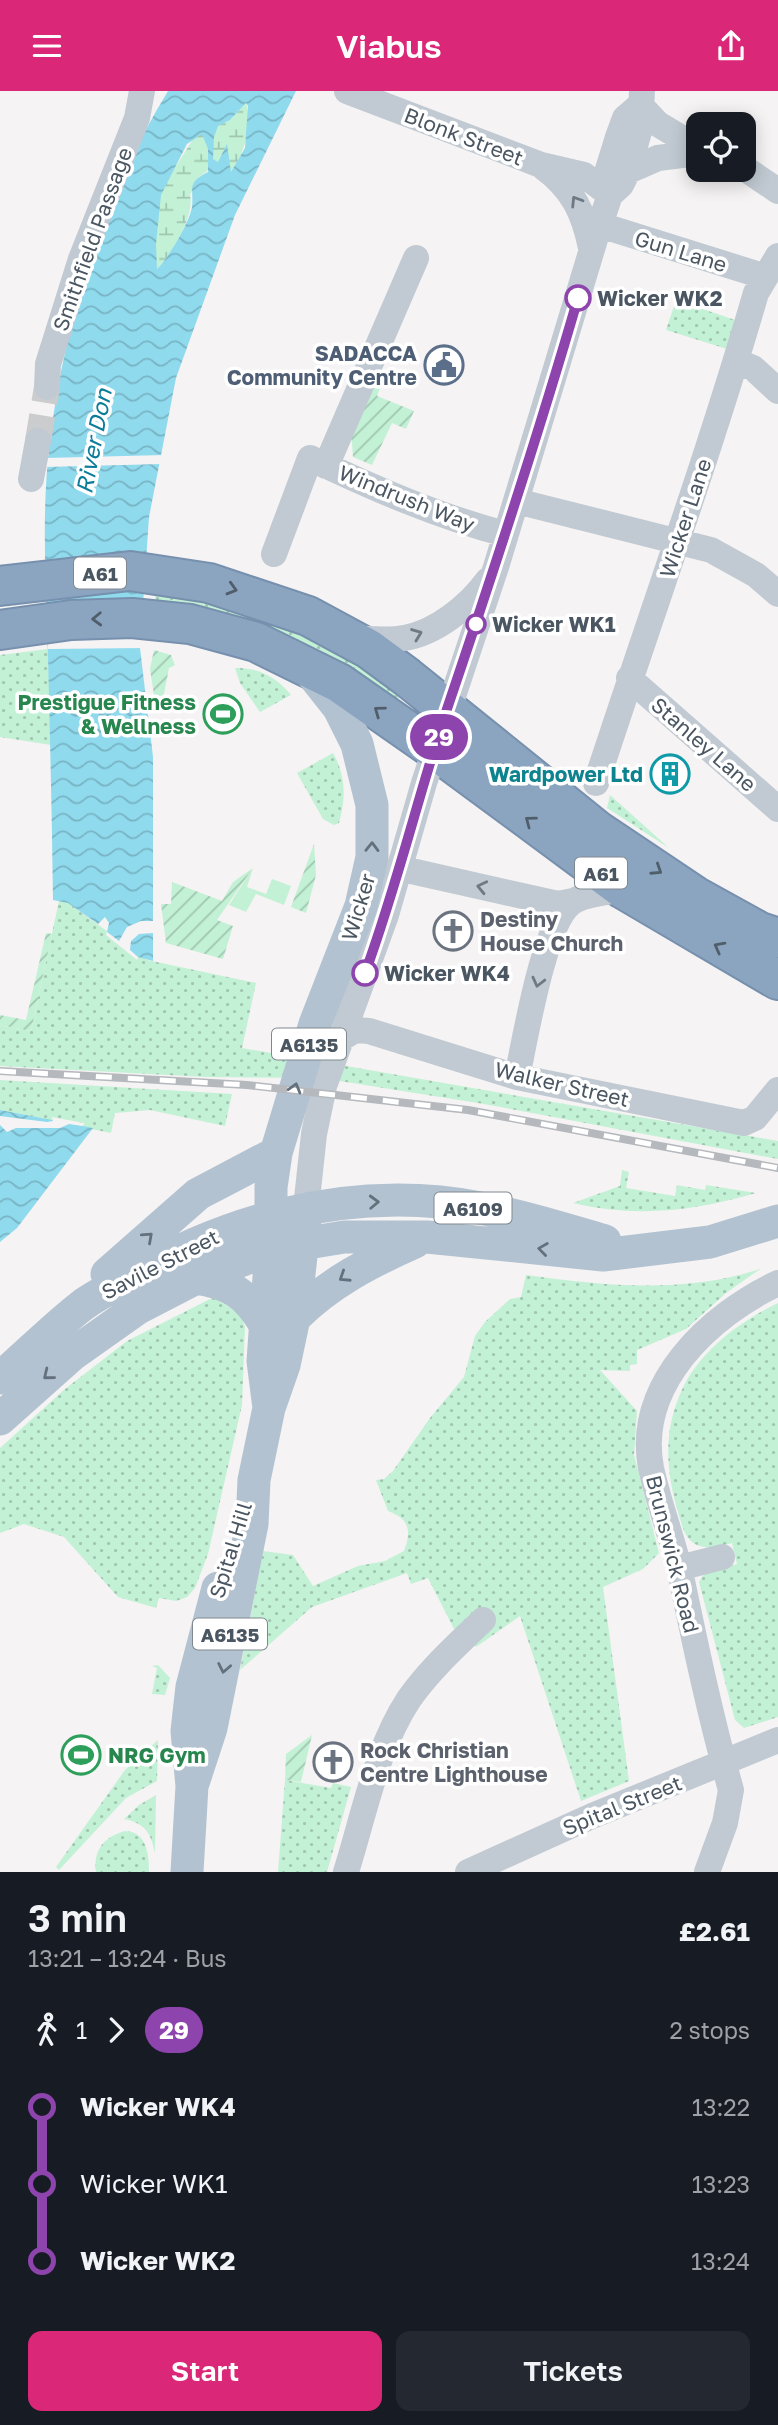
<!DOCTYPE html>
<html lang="en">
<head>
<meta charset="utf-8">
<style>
  body { margin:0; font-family:"Golos Text",sans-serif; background:#242831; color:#f1f3f6; height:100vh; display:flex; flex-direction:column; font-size:26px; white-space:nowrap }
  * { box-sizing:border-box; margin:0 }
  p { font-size:23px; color:#9ea1a6 }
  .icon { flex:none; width:38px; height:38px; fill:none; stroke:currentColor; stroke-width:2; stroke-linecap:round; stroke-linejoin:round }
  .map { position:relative; height:1781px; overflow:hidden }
  .details { display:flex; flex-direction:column; background:#171b24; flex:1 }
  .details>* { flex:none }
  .badge { padding:0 14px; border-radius:23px; font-size:24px; line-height:46px }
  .controls { position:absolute; left:686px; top:21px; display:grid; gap:14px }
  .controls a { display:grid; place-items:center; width:70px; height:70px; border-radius:14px; background:#171b24; box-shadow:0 4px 18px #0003; font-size:35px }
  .map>.badge { position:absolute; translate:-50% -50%; box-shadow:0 0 0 4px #fff }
  .legs { display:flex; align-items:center; gap:10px; height:77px; padding:0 28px; font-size:23px }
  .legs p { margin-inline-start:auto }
  .overview { display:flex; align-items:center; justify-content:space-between; height:119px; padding:0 28px }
  h1 { font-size:38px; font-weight:600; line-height:52px }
  .primary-button { display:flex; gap:14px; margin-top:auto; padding:14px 28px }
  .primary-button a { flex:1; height:80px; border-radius:14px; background:#db2777; color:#fff; font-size:28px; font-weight:600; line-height:80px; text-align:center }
  .primary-button a+a { background:#242831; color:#f1f3f6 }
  ul { padding:0 28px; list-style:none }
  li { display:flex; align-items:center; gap:24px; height:77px; font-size:26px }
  li i { display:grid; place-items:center; width:10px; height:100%; margin:0 9px; background:currentColor }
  li i::after { content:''; width:18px; height:18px; margin:-9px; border:5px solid; border-radius:50%; background:#171b24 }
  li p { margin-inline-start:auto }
  li:first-child i { background:linear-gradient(#0000 50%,currentColor 0) }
  li:last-child i { background:linear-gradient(currentColor 50%,#0000 0) }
  header { display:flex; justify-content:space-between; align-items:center; height:91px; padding:0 28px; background:#db2777; color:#fff; font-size:32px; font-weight:600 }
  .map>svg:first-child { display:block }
  .grass { fill:url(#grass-dots) }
  .wetland { fill:url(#wetland-marsh) }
  .park { fill:#c3f1d5 }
  .garden { fill:url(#garden-furrows) }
  .water { fill:url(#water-waves); fill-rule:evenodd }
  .pier { fill:#f5f3f3 }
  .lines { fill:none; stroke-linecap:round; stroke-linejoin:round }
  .minor-tunnel { stroke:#caccce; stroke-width:26; stroke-dasharray:26 13; stroke-linecap:butt }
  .highway-casing { stroke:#7690ad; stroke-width:42 }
  .minor { stroke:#c1cad2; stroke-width:26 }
  .major { stroke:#b3c2d1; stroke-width:33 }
  .highway { stroke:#8ba5c1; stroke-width:38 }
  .rail-casing { stroke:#b5b8bd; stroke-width:8 }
  .rail { stroke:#fff; stroke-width:5; stroke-dasharray:16; stroke-linecap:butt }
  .oneway { stroke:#6e7983 }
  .oneway2 { stroke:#505e6b }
  .oneway3 { stroke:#64717d }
  .line-1-casing { stroke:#fff; stroke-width:16 }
  .line-1 { stroke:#8e44ad; stroke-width:10 }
  .stop-1-dot { fill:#fff; stroke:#8e44ad; stroke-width:3.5 }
  .labels { text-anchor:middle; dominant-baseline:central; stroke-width:7; stroke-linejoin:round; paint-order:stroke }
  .shield { fill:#fff; stroke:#808990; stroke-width:2 }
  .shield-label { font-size:19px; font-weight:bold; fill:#4a5661 }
  .street-label { font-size:21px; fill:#4a5661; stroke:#fff }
  .stop-label { font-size:21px; font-weight:bold; fill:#4a5661; stroke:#fff; text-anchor:start }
  .service-label { font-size:21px; font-weight:bold; fill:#4e5e75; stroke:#fff; text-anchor:end }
  .leisure-label { font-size:21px; font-weight:bold; fill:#27864d; stroke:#fff; text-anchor:end }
  .culture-label { font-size:21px; font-weight:bold; fill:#0d838f; stroke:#fff; text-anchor:end }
  .worship-label { font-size:21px; font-weight:bold; fill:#5b616d; stroke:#fff; text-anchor:start }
  .water-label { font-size:23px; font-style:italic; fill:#0c7c9b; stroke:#fff }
</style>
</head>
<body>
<header><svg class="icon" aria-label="menu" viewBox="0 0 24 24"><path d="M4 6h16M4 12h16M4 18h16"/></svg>Viabus<svg class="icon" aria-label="share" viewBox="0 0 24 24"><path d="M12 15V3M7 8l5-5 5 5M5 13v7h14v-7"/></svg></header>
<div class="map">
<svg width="778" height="1781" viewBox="0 0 778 1781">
  <defs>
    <pattern id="grass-dots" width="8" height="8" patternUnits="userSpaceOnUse" patternTransform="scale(1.75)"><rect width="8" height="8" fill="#c3f1d5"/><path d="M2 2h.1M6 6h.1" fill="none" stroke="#a0c6b0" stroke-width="1.8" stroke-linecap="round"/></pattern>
    <pattern id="wetland-marsh" width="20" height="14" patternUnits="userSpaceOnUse" patternTransform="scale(1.75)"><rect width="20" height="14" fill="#c3f1d5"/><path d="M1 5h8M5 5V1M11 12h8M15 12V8" fill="none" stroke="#a0c6b0"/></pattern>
    <pattern id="garden-furrows" width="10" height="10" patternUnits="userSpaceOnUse" patternTransform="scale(1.75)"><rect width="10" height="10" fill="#c3f1d5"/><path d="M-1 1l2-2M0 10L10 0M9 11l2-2" fill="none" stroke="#a0c6b0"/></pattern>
    <pattern id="water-waves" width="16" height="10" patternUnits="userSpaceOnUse" patternTransform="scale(1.75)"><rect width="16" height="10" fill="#90daee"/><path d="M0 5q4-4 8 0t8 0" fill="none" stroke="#78b4c4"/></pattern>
  </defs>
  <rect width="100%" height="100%" fill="#f5f3f3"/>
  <path class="grass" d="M676 209 738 230 727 258 666 239Z
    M155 500 216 507 293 533 403 600 392 618 156 521Z
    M48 558 51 654 0 646V564Z
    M235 577C257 576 277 586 291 604L260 621 240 592Z
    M333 662C346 685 346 707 339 732L334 734 323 728 297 682Z
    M610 704 669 757 607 717Z
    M59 810 68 812 147 869 256 892 242 957 778 1050V1068L484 1013 321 987 206 986 0 975V934L31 940Z
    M0 989 232 1003 225 1035 150 1019 115 1022 111 1042 0 1019Z
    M622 1079 629 1081 626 1097 675 1105 677 1094 705 1099 706 1094 756 1102C694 1120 637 1127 573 1112L620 1095Z
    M760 1178 726 1202 686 1238 637 1259V1273L630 1274V1280L600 1279 637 1320 634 1364 659 1462 643 1478 603 1496 629 1690 581 1710 520 1525 476 1556 454 1538 428 1487 411 1493 407 1482 312 1516 240 1579 263 1460 293 1464 313 1495 358 1475 385 1470 404 1460C412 1439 409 1428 388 1420L376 1389 384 1388 393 1380 430 1327 464 1286 475 1245 485 1231 510 1208 521 1206 526 1184C604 1195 684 1203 760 1178Z
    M214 1206 242 1225 245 1236 242 1314 208 1463 195 1497 187 1506 176 1510 159 1507 156 1517 118 1506 64 1446 24 1433 0 1442V1357L65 1298 127 1250Z
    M778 1212V1626L744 1637 735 1629 699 1491 704 1483 737 1473 732 1452C719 1456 702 1460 691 1450 683 1443 681 1430 678 1421 666 1380 663 1341 681 1301 698 1261 740 1230 778 1212Z
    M158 1574 170 1587 165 1604 152 1603 157 1577 152 1575Z
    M158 1649 157 1690 126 1707 59 1779 56 1776 125 1679Z
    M285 1689 331 1697 333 1692 351 1696 327 1781H278Z
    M156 1704 155 1762C151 1742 145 1732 124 1728L139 1714Z
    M125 1740C147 1741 149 1763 149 1781H96C93 1759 104 1746 125 1740Z"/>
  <path class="wetland" d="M246 12C253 32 244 65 231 81L218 72 199 86 190 104C195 126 171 163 156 179L153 120 166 91 195 45 230 29Z"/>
  <path class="park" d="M253 777 247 796 266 803 272 788 291 795 284 814 256 803 246 821 229 814Z"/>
  <path class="garden" d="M377 279 385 283 377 305 414 320 406 338 392 332 372 374 353 366 351 340Z
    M154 559 171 564 175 574 169 577 161 618 156 617 150 578Z
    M314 753 316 784 306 822 291 816Z
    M253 777 217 829 233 835 223 868 166 852 161 813H171L172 791 222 810 233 791Z
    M46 842 52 843 31 940 0 934V924L26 929Z
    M312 1644 301 1691 285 1689 286 1663Z"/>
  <path class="water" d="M168 0H296L235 124 176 287 149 426 140 557 153 666V870L138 866 107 841 109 832 105 826 98 833 68 812 53 809C52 728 50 647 48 566 46 494 41 421 50 349 65 228 104 104 168 0ZM246 12 248 15 245 57 231 81 227 53 218 71 213 68 214 46 218 35 230 29ZM202 43 208 58V81C186 92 194 97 192 116 189 133 168 167 157 178L156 153 161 104 187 53Z
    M0 1019 93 1037 17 1137 0 1151Z"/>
  <path class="pier" d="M164 364 162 373 45 376V367Z
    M47 520H145L143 557 48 558Z
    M141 830H153V842L139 843 131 850 130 859 138 866 137 869 106 844 107 841 119 850 127 836Z
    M0 1025 47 1031 53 1030 52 1026 84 1032 83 1035 69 1033 60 1037H16L7 1041 0 1034Z"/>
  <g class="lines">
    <path class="minor-tunnel" d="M38 350 47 296"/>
    <g class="highway-casing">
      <path id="highway" d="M0 495 130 480 209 492 308 525 369 558 407 586 598 740 695 805 760 841 778 847
        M0 539 71 529 132 527 190 533 256 551 339 592 435 659 623 798 778 889"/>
    </g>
    <path class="minor" d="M347 0 541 74 584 84 610 104
      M640 14 658 33 698 57
      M543 76C573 98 584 122 591 157
      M744 77 778 100
      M628 80 658 67 698 62
      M610 104 605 88 618 46 625 27 640 14
      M600 134 763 185
      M736 270 753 277 778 300
      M47 296 48 273 81 168 137 27 142 0
      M326 375 416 167
      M31 388 38 350
      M516 410 711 459 756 484 778 503
      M274 463 310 367C373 397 437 425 505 443
      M354 547C370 548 388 550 404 547 436 542 469 515 488 489
      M629 587 778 718
      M596 692C649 529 708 367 756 202L778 165
      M398 777 558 813 573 810
      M340 948 355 939 369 940 517 986 744 1032 755 1027 778 999
      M517 986C525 949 544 832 571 812 584 802 607 802 623 798
      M306 1117 314 1043 324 995 386 824 424 692 496 476 596 145 610 104 621 94 628 80 640 37 642 0
      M679 1477 722 1466
      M346 1781C364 1724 376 1658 409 1608 430 1578 457 1554 483 1529
      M468 1781 592 1725 778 1649
      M707 1781 725 1732 731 1699C711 1628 696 1557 681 1485 673 1449 659 1414 651 1377 635 1293 710 1224 778 1192"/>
    <path class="major" d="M107 1183 198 1103 276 1062
      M196 1187C229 1192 247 1203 264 1232
      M294 1227C330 1191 370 1171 415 1151
      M0 1287C28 1263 54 1236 84 1213 98 1203 115 1195 130 1186 224 1131 330 1101 440 1111 496 1117 551 1134 605 1150
      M269 1317 263 1270 271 1158V1096L276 1062 315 933 361 815 372 766V714L357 653 339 617 309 579
      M0 1328 73 1263 138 1217 196 1187 271 1158 344 1146H427L603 1164 710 1151 778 1130
      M192 1695 211 1637 252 1433 254 1389 269 1317 284 1274 294 1227 305 1130
      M187 1781 192 1695 187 1640 189 1622 192 1596 218 1497"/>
    <use href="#highway" class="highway"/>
    <g class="rail-casing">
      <path id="rail" d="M0 980 247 994 468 1019 778 1077"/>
    </g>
    <use href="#rail" class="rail"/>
  </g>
  <defs><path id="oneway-chevron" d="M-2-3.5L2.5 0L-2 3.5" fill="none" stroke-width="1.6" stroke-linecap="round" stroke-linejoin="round" transform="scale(1.75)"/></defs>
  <g class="oneway">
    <use href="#oneway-chevron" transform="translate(576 110) rotate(-122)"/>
    <use href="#oneway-chevron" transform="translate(417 543) rotate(-21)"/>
    <use href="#oneway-chevron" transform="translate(482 796) rotate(-167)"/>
    <use href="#oneway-chevron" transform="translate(538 891) rotate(104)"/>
  </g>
  <g class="oneway2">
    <use href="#oneway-chevron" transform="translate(232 498) rotate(16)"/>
    <use href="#oneway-chevron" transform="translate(97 528) rotate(178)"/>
    <use href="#oneway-chevron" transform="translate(379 620) rotate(-144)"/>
    <use href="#oneway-chevron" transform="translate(530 730) rotate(-143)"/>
    <use href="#oneway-chevron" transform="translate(657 779) rotate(33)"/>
    <use href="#oneway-chevron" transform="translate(719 856) rotate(-152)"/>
  </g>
  <g class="oneway3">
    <use href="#oneway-chevron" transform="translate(372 756) rotate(-89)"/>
    <use href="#oneway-chevron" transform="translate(295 997) rotate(-74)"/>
    <use href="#oneway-chevron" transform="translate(374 1111) rotate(-2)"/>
    <use href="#oneway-chevron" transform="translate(148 1146) rotate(-42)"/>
    <use href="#oneway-chevron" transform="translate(543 1158) rotate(-172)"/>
    <use href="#oneway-chevron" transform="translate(344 1186) rotate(147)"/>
    <use href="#oneway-chevron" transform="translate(48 1284) rotate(141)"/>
    <use href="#oneway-chevron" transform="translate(224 1577) rotate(101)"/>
  </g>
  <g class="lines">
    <g class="line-1-casing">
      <path id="line-1" d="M365 882C397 795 418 705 447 618 493 482 538 345 578 207"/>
    </g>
    <use href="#line-1" class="line-1"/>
  </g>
  <defs>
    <g id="civic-ring" transform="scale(2.0125)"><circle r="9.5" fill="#fff" stroke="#5c6f8a" stroke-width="1.5"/><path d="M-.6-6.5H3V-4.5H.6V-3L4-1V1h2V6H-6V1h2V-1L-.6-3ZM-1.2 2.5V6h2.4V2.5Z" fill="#5c6f8a"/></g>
    <g id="stadium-ring" transform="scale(2.0125)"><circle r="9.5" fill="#fff" stroke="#2e9e5b" stroke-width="1.5"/><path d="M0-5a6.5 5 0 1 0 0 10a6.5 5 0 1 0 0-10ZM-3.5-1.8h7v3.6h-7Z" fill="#2e9e5b"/></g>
    <g id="building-ring" transform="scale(2.0125)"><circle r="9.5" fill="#fff" stroke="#0f9aa8" stroke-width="1.5"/><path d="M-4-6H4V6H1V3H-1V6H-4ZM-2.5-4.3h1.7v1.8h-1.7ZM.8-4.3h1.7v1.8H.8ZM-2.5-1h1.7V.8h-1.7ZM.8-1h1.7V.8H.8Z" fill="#0f9aa8"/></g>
    <g id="church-ring" transform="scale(2.0125)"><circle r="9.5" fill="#fff" stroke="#6b7280" stroke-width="1.5"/><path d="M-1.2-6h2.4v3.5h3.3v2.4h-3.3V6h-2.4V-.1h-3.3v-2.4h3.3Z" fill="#6b7280"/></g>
  </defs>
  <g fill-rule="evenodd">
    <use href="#civic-ring" x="444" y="274"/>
    <use href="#stadium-ring" x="223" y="623"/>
    <use href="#building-ring" x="670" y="683"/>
    <use href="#church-ring" x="453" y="840"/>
    <use href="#stadium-ring" x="81" y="1664"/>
    <use href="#church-ring" x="333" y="1671"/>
  </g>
  <g class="stop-1-dot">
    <circle cx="578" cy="207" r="12"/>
    <circle cx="476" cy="533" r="9"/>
    <circle cx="365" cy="882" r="12"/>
  </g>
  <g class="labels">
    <g class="shield">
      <rect x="74" y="466.5" width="52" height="31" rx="5"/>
      <rect x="575" y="766.5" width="52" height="31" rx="5"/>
      <rect x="272" y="937.5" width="74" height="31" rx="5"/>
      <rect x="434.5" y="1101.5" width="77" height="31" rx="5"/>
      <rect x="193" y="1527.5" width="74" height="31" rx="5"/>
    </g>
    <g class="shield-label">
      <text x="100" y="482">A61</text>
      <text x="601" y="782">A61</text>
      <text x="309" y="953">A6135</text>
      <text x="473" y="1117">A6109</text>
      <text x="230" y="1543">A6135</text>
    </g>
    <g class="street-label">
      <text transform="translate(464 45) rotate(21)">Blonk Street</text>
      <text transform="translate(92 148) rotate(-70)">Smithfield Passage</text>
      <text transform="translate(681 160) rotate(17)">Gun Lane</text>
      <text transform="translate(407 407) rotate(22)">Windrush Way</text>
      <text transform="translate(685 427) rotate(-72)">Wicker Lane</text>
      <text transform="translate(704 653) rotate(41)">Stanley Lane</text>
      <text transform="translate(358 816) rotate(-73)">Wicker</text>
      <text transform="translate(562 993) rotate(13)">Walker Street</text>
      <text transform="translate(160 1173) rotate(-27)">Savile Street</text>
      <text transform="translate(230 1459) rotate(-73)">Spital Hill</text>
      <text transform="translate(673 1463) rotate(76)">Brunswick Road</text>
      <text transform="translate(622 1714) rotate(-22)">Spital Street</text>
    </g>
    <g class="stop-label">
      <text x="597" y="207">Wicker WK2</text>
      <text x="492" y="533">Wicker WK1</text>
      <text x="384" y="882">Wicker WK4</text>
    </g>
    <g class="service-label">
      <text x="417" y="262">SADACCA<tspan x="417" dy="24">Community Centre</tspan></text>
    </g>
    <g class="leisure-label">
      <text x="196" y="611">Prestigue Fitness<tspan x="196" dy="24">&amp; Wellness</tspan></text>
      <text x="108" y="1664" text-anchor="start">NRG Gym</text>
    </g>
    <g class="culture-label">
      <text x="643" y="683">Wardpower Ltd</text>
    </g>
    <g class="worship-label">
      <text x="480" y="828">Destiny<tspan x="480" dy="24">House Church</tspan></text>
      <text x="360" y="1659">Rock Christian<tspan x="360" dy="24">Centre Lighthouse</tspan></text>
    </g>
    <g class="water-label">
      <text transform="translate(93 350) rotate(-79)">River Don</text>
    </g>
  </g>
</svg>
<div class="controls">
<a><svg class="icon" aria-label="locate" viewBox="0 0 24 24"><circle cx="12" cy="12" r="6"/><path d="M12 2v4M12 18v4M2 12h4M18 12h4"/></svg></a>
</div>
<b class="badge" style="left:439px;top:646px;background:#8e44ad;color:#fff">29</b>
</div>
<section class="details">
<div class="overview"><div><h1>3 min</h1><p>13:21 – 13:24 · Bus</p></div><b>£2.61</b></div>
<div class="legs"><svg class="icon" aria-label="walk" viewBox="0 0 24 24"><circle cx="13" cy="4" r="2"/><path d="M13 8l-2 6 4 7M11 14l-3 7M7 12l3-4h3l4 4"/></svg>1<svg class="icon" aria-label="forward" viewBox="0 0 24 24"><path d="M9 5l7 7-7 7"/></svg><b class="badge" style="background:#8e44ad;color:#fff">29</b><p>2 stops</p></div>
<ul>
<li><i style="color:#8e44ad"></i><b>Wicker WK4</b><p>13:22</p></li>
<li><i style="color:#8e44ad"></i><span>Wicker WK1</span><p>13:23</p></li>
<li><i style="color:#8e44ad"></i><b>Wicker WK2</b><p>13:24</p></li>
</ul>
<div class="primary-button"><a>Start</a><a>Tickets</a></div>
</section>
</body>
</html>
